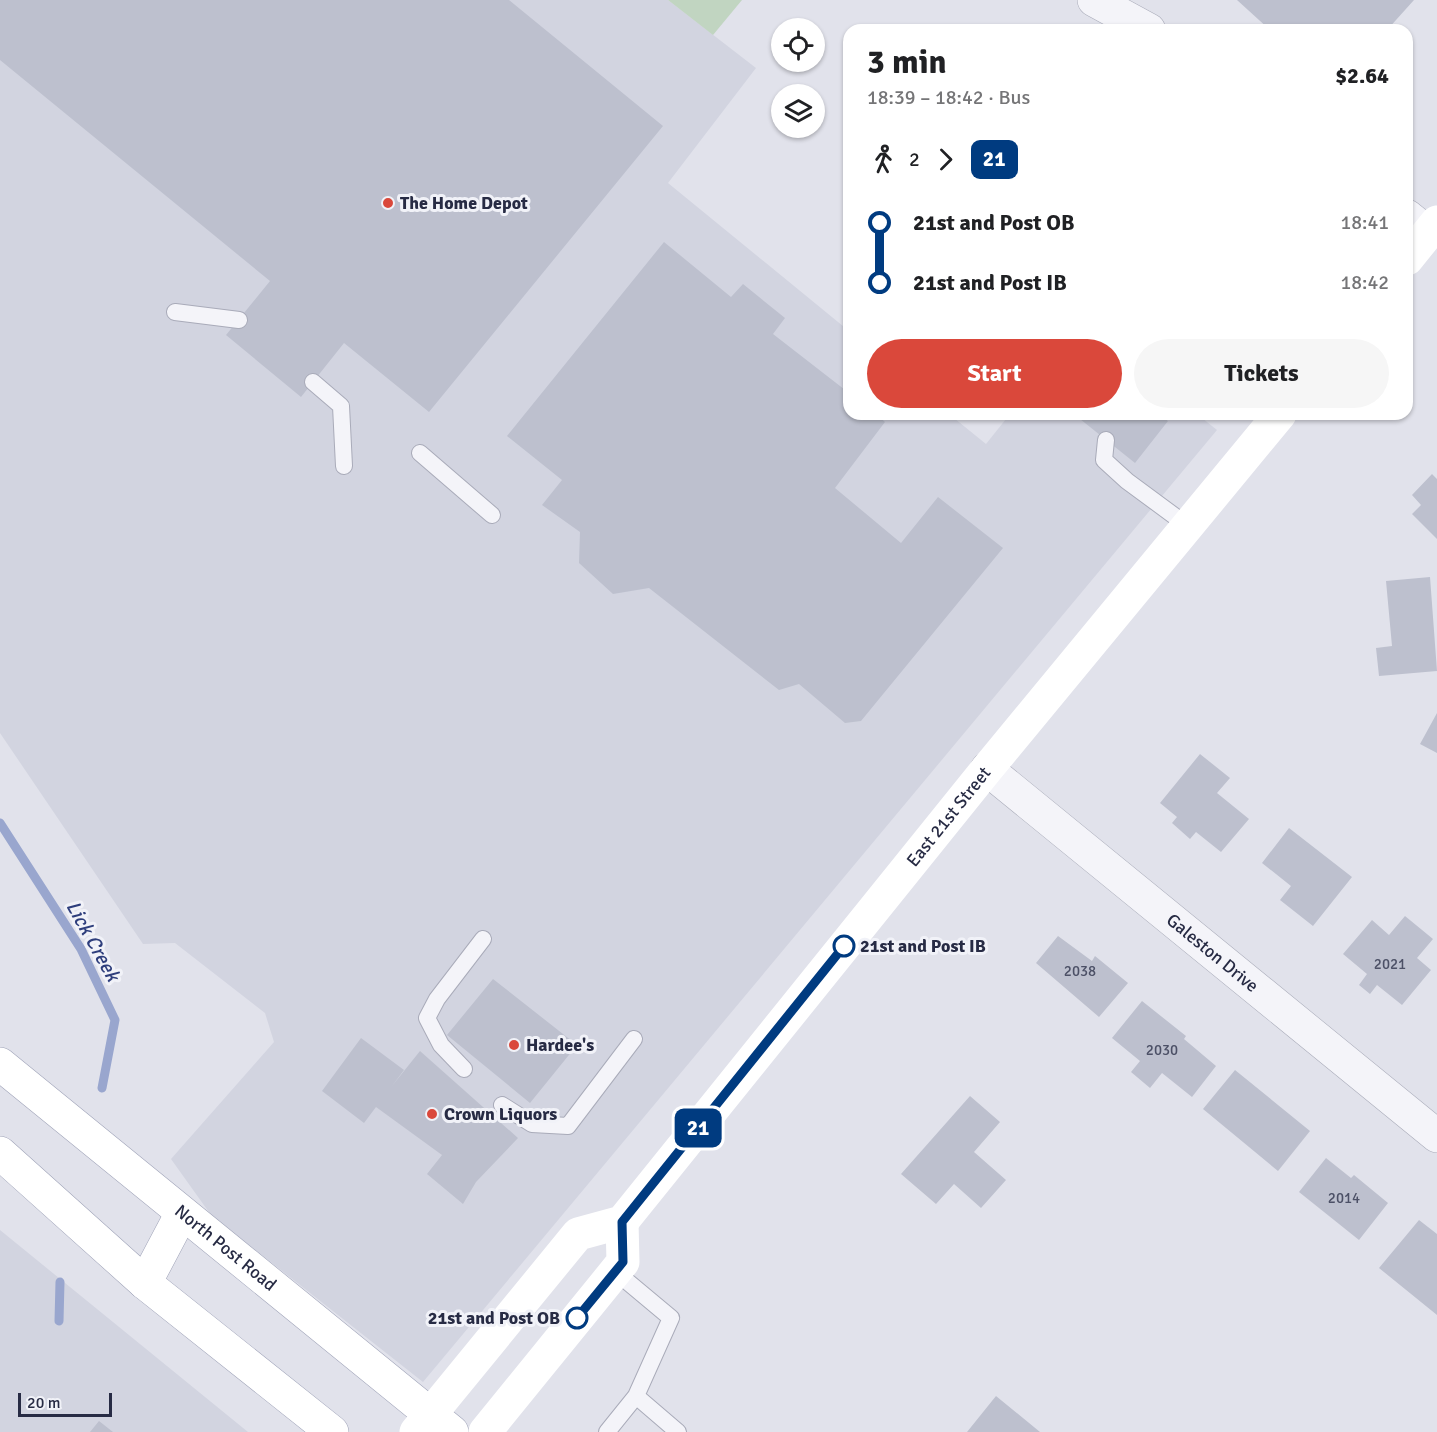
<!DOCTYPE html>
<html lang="en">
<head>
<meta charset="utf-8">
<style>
  body { margin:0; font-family:Signika,sans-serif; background:#f6f6f6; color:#202124; height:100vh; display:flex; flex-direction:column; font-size:22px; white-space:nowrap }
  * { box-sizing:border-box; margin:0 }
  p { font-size:20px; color:#757577 }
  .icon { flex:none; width:33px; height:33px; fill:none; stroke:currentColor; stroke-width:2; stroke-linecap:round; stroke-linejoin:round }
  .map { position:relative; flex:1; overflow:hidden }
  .sheet { position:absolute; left:843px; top:24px; width:570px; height:396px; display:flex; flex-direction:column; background:#fff; border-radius:18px; box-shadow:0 2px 4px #0004 }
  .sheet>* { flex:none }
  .badge { padding:0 12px; border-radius:9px; font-size:21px; line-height:39px }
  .tools { position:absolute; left:771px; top:18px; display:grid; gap:12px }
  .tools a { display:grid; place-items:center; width:54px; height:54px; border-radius:50%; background:#fff; box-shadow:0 2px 4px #0004; font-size:30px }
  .scale { position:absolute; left:18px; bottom:15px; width:94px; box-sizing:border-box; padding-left:6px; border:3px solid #272b44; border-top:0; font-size:16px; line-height:21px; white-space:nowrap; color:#272b44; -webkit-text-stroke:4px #f1f2f8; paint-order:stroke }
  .map>.badge { position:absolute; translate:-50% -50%; box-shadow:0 0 0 3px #fff }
  .legs { display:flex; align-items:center; gap:9px; height:66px; padding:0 24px; font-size:20px }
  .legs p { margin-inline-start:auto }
  .head { display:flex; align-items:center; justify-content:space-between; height:102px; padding:0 24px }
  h1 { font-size:33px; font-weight:800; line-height:45px }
  .cta { display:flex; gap:12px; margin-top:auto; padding:12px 24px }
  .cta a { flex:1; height:69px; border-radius:36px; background:#da483b; color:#fff; font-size:24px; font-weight:800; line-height:69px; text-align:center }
  .cta a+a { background:#f6f6f6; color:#202124 }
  ul { padding:0 24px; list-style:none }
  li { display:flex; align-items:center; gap:21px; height:60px; font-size:22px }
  li i { display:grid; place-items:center; width:9px; height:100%; margin:0 8px; background:currentColor }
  li i::after { content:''; width:15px; height:15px; margin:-8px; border:4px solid; border-radius:50%; background:#fff }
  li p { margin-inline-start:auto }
  li:first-child i { background:linear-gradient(#0000 50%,currentColor 0) }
  li:last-child i { background:linear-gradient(currentColor 50%,#0000 0) }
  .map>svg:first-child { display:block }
  .built { fill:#d2d4e0 }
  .green { fill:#c1d5c1 }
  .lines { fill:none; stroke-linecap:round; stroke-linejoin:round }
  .stream { stroke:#99a6ce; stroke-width:9 }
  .building { fill:#bdc0ce }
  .service-casing { stroke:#a9abb9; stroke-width:18 }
  .minor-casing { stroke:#a9abb9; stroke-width:34 }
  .primary-casing { stroke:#9fa3b8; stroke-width:34 }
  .service { stroke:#f4f4f9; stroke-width:16 }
  .minor { stroke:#f4f4f9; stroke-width:33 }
  .secondary { stroke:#fff; stroke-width:33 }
  .primary { stroke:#fff; stroke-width:33 }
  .line-1-casing { stroke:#fff; stroke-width:14 }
  .line-1 { stroke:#003b80; stroke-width:9 }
  .poi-dot { fill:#da483b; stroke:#f1f2f8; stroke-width:2 }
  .stop-1-dot { fill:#fff; stroke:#003b80; stroke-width:3 }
  .labels { text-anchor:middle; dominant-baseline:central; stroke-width:6; stroke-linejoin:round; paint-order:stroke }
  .number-label { font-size:15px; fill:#4c5066 }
  .poi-label { font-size:18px; font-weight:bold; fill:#272b44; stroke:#f1f2f8; text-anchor:start }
  .street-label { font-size:18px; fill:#272b44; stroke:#f1f2f8 }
  .stop-label { font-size:18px; font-weight:bold; fill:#272b44; stroke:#f1f2f8; text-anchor:start }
  .water-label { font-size:20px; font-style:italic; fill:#2e3e7c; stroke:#f1f2f8 }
</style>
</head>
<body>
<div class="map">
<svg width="1437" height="1432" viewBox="0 0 1437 1432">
  <rect width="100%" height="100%" fill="#e1e2eb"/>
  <path class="built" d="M0 0H668L756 68 668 183 849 331V414H949L986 444 1010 414H1197L1217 430 423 1382 211 1215 171 1159 274 1042 265 1013 175 943 143 944 0 733Z
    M0 1230 248 1432H0Z"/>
  <path class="green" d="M668 0H742L713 35Z"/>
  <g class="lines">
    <path class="stream" d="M0 823 81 949 115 1020 102 1088
      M59 1321 60 1282"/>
  </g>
  <path class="building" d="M0 0H509L663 126 429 412 344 343 301 397 226 335 270 281 0 60Z
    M1237 0H1414L1387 30H1270Z
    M664 242 731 297 743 284 785 318 773 334 849 393V414H876L885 422 835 488 901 543 938 497 1003 548 861 721 845 723 799 684 779 690 649 588 613 594 579 563 580 532 542 505 562 480 507 436Z
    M1083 414H1159L1168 421 1135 463 1080 419Z
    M1432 474 1437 479V539L1412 514 1421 505 1412 495Z
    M1430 577 1437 671 1379 676 1376 648 1392 646 1386 581Z
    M1437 713V753L1420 744Z
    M1200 754 1230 778 1217 793 1249 819 1221 852 1196 832 1190 839 1172 823 1177 817 1160 803Z
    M1289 828 1352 877 1313 926 1280 900 1291 886 1262 863Z
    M1405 916 1433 939 1417 958 1431 970 1402 1005 1377 985 1370 994 1359 985 1367 974 1343 954 1372 920 1389 935Z
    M1058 936 1092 961 1095 956 1128 983 1099 1017 1036 963Z
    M493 979 577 1045 530 1103 447 1035Z
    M1142 1001 1186 1036 1184 1039 1216 1066 1192 1097 1162 1073 1150 1088 1131 1072 1140 1061 1112 1038Z
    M361 1038 404 1070 392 1086 420 1051 518 1138 476 1182 463 1204 427 1174 442 1155 376 1107 364 1123 322 1091Z
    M1235 1070 1310 1131 1278 1171 1203 1109Z
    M970 1096 1000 1122 974 1152 1006 1180 981 1208 954 1184 936 1204 901 1174Z
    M1326 1158 1351 1178 1354 1175 1388 1203 1359 1240 1299 1192Z
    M1419 1220 1437 1234V1315L1379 1268Z
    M996 1396 1040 1432H967Z
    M99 1421 113 1432H90Z"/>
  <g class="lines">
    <g class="service-casing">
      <path id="service" d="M175 312 239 320
        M313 382 341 406 344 466
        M1106 440 1104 460 1127 481 1188 526
        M420 453 492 515
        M464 1069 441 1045 427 1018 437 999 483 939
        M502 1105 532 1124 568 1126 634 1039
        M616 1272 671 1318 636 1396
        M607 1432 636 1396 678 1432"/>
    </g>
    <g class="minor-casing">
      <g id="minor">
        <path d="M1094 0 1149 30"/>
        <path d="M1407 216 1428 233"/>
        <path id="s1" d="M987 769 1437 1136"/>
      </g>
    </g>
    <g class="primary-casing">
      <g id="primary">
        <path id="s3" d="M0 1064 452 1432"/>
        <path d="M0 1153 145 1283 332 1432"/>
        <path d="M145 1283 182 1213"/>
      </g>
    </g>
    <use href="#service" class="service"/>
    <use href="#minor" class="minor"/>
    <g class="secondary">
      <path d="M1407 259 1437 222"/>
      <path id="s2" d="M416 1432 578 1234 622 1222 987 769 1280 414"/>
      <path d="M485 1432 623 1262 622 1222"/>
    </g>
    <use href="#primary" class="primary"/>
  </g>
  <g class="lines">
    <g class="line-1-casing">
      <path id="line-1" d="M577 1318 623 1262 622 1222 844 946"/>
    </g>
    <use href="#line-1" class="line-1"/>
  </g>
  <g class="poi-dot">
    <circle cx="388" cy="203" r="6"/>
    <circle cx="514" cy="1045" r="6"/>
    <circle cx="432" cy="1114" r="6"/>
  </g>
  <g class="stop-1-dot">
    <circle cx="844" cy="946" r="10"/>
    <circle cx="577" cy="1318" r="10"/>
  </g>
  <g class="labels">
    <g class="number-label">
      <text x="1390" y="964">2021</text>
      <text x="1080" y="971">2038</text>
      <text x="1162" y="1050">2030</text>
      <text x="1344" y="1198">2014</text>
    </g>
    <g class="poi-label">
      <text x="400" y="203">The Home Depot</text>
      <text x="526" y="1045">Hardee's</text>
      <text x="444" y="1114">Crown Liquors</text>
    </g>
    <g class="street-label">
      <text stroke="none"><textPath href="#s2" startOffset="822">East 21st Street</textPath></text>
      <text stroke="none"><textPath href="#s1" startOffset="291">Galeston Drive</textPath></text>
      <text stroke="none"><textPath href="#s3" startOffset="291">North Post Road</textPath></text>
    </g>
    <g class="stop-label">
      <text x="860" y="946">21st and Post IB</text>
      <text x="560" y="1318" text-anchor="end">21st and Post OB</text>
    </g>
    <g class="water-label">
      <text transform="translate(93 941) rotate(61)">Lick Creek</text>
    </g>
  </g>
</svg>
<div class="tools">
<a><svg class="icon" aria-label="locate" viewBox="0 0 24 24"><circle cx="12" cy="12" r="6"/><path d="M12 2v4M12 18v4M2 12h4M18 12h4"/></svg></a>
<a><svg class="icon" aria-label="layers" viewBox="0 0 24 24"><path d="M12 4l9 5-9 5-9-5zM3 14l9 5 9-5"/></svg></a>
</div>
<div class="scale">20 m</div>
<b class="badge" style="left:698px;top:1128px;background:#003b80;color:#fff">21</b>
<section class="sheet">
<div class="head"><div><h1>3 min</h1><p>18:39 – 18:42 · Bus</p></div><b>$2.64</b></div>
<div class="legs"><svg class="icon" aria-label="walk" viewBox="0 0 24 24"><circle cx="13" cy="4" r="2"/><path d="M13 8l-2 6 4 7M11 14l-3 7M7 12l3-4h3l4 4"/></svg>2<svg class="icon" aria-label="forward" viewBox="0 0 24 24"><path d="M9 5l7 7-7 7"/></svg><b class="badge" style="background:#003b80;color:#fff">21</b></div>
<ul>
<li><i style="color:#003b80"></i><b>21st and Post OB</b><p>18:41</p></li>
<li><i style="color:#003b80"></i><b>21st and Post IB</b><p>18:42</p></li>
</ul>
<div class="cta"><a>Start</a><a>Tickets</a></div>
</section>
</div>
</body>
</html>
